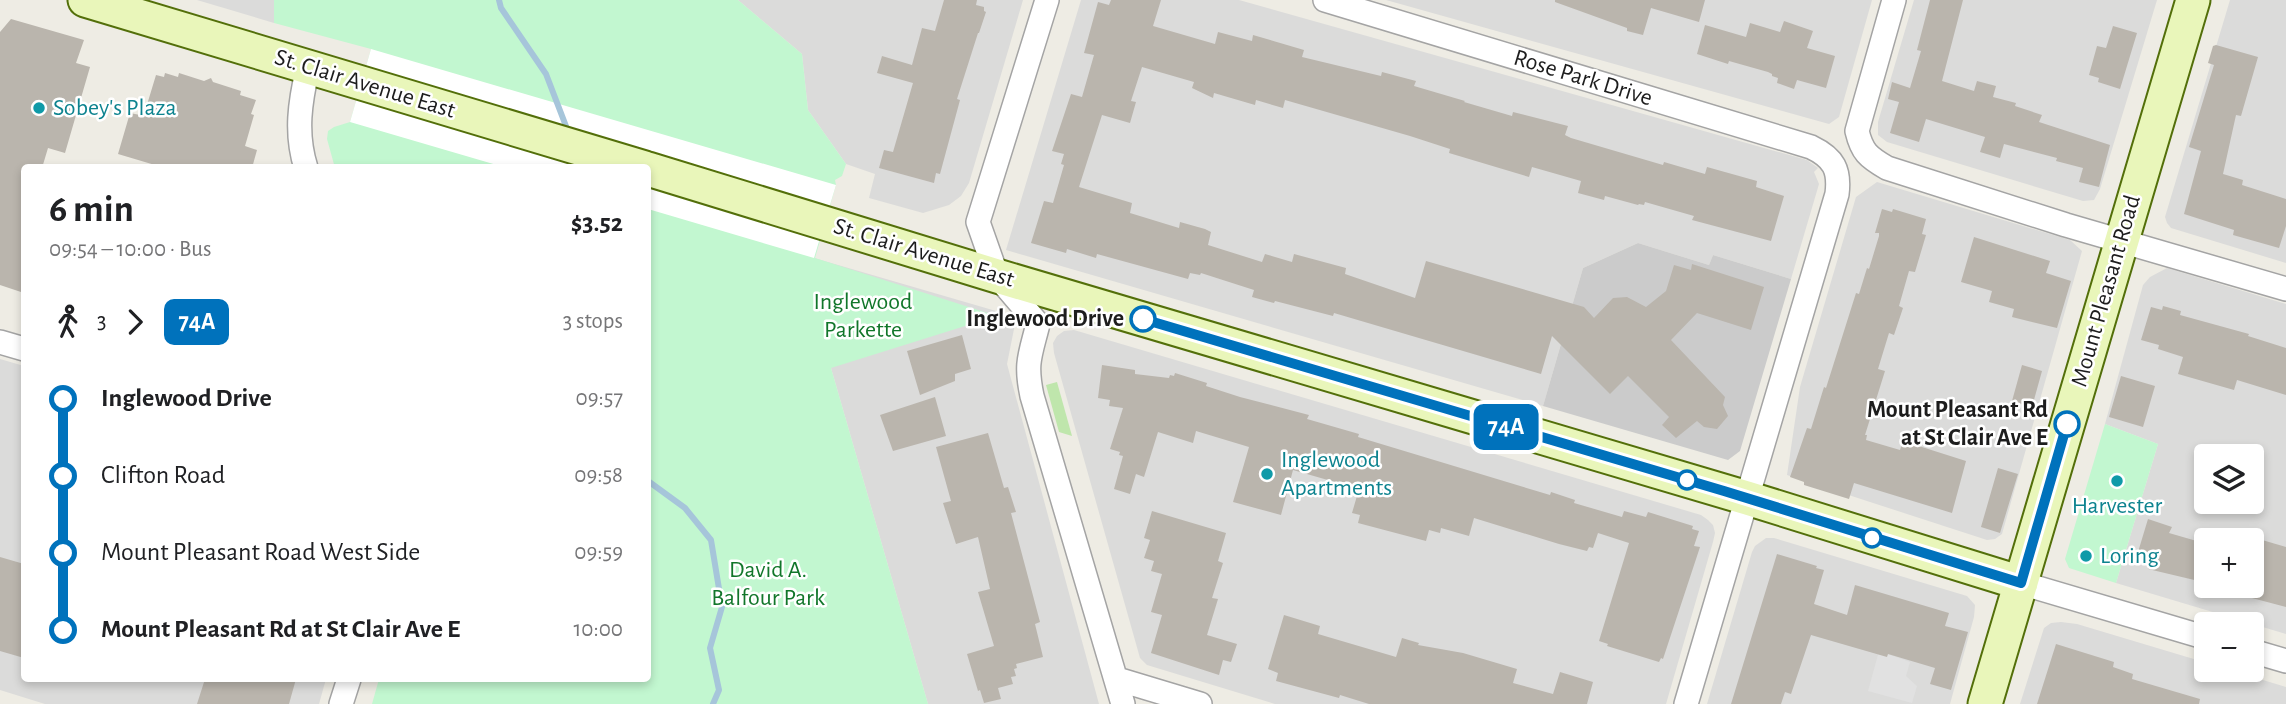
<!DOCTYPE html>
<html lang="en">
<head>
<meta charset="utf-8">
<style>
  body { margin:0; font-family:"Alegreya Sans",sans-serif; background:#f2f2f2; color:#202124; height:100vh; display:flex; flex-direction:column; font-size:26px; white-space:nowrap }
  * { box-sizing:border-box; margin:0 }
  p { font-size:23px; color:#757577 }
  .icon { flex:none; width:38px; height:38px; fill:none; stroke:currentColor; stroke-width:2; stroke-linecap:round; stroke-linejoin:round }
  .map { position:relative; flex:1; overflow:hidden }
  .details { position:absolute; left:21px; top:164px; width:630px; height:518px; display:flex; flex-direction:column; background:#fff; border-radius:7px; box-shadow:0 4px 10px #0003 }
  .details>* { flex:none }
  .badge { padding:0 14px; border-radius:10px; font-size:24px; line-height:46px }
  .fabs { position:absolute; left:2194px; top:444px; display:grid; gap:14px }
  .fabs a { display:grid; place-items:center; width:70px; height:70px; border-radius:7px; background:#fff; box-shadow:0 4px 10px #0003; font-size:35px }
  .map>.badge { position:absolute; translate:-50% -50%; box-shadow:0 0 0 4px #fff }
  .legs { display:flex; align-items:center; gap:10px; height:77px; padding:0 28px; font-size:23px }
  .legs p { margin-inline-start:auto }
  .summary { display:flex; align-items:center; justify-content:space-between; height:119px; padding:0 28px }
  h1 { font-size:38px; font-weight:700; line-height:52px }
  ul { padding:0 28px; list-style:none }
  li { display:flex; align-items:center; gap:24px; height:77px; font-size:26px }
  li i { display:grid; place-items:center; width:10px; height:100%; margin:0 9px; background:currentColor }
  li i::after { content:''; width:18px; height:18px; margin:-9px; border:5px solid; border-radius:50%; background:#fff }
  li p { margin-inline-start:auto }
  li:first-child i { background:linear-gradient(#0000 50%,currentColor 0) }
  li:last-child i { background:linear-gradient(currentColor 50%,#0000 0) }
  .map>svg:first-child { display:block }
  .residential { fill:#dbdbda; fill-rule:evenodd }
  .religious { fill:#cbcbcb }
  .grass { fill:#bfe6ac }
  .park { fill:#c2f7d0 }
  .parking { fill:#e1e1e1 }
  .pier { fill:#fff }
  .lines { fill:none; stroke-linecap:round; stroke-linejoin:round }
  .stream { stroke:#a6c5da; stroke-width:6 }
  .building { fill:#bab5ad }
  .minor-casing { stroke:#a4a4a4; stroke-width:26 }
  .secondary-casing { stroke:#536f0a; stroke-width:37 }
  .minor { stroke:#fff; stroke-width:23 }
  .secondary { stroke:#e9f6ba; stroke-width:33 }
  .line-1-casing { stroke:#fff; stroke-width:16 }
  .line-1 { stroke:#0072bc; stroke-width:10 }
  .culture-dot { fill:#0f9aa8; stroke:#fff; stroke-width:2.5 }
  .stop-1-dot { fill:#fff; stroke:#0072bc; stroke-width:3.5 }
  .labels { text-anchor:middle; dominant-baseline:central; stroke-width:5; stroke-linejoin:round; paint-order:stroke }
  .street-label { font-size:24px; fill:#1d1d1d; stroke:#fff }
  .culture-label { font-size:24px; fill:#0d838f; stroke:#fff; text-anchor:start }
  .park-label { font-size:24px; fill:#11762a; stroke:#fff }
  .stop-label { font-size:24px; font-weight:bold; fill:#1d1d1d; stroke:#fff; text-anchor:end }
</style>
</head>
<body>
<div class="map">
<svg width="2286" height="704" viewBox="0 0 2286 704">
  <rect width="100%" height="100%" fill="#eeece4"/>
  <path class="residential" d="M197 0H274V23Z
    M738 0H1023L969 183 961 196 949 205 923 213 869 198 875 174 846 164 808 110 802 54Z
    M1081 0H1239L1807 160 1818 168 1814 172 1819 184 1791 279 1713 255 1709 265 1638 243 1583 268 1543 406 1006 250Z
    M1386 0H1872L1839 117 1829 124Z
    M1914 0H2157L2100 189 2094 200 2083 201 1887 142 1878 135V122Z
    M2230 0H2286V263L2171 228 2167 223 2165 217Z
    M1877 182 2070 240 2082 251 2002 534 1995 539 1987 540 1787 475 1800 387 1856 197Z
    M814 258 996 311 1009 316 1015 324 1007 364 1099 704H928L831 368Z
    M2167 268 2286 304V634L2116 583 2158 444 2105 424 2143 285 2150 277ZM2207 457H2252V502H2207ZM2207 541H2252V586H2207Z
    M1074 330 1701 515 1708 520 1713 525 1715 533 1713 542 1666 704H1275L1147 665 1140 658 1054 353 1053 343 1057 336 1064 331Z
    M0 359 24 366V679H326L319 704H45L0 690Z
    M1766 538H1774L1967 596 1975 605 1974 617 1950 704H1707L1752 552 1755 546Z
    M2061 622 2077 624 2207 663V670H2230L2286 687V704H2020L2044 628 2051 623Z"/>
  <path class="religious" d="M1638 243 1709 265 1713 255 1791 279 1740 451 1728 460 1543 406 1583 268Z"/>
  <path class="grass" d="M1057 382 1072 436 1059 432 1046 385Z"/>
  <path class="park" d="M274 0H738L802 54 808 110 846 164 842 176 835 180 836 185 815 258 997 316 831 368 928 704H372L379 679H648V168H335L327 139 328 131 334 127 350 122 371 49 274 23Z
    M2105 424 2158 444 2116 583 2069 568 2065 559Z"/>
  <path class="parking" d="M1879 651 1910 662 1906 676 1917 686 1912 703 1868 691Z"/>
  <path class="pier" d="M371 49 836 185 814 258 648 209V168H507L350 122Z"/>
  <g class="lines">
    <path class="stream" d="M499 0 501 8 546 74 569 134
      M648 481 685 508 711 540 722 607 710 648 719 690 713 704"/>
  </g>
  <path class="building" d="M944 0H977L976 5 984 7V11L986 12 979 33H978L957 99 960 100 940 174 936 173 934 183 879 168 884 150 893 152 913 83 877 73 882 56 912 65 922 28 935 31Z
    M1111 0H1161L1153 26 1215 44 1218 32 1252 41 1253 35 1304 50 1302 57 1381 76 1382 72 1416 81 1414 86 1465 101 1464 102 1512 116 1513 112 1568 126 1565 135 1571 138 1663 165 1664 162 1705 174 1707 167 1757 181 1756 187 1784 196 1771 241 1692 220 1694 216 1645 202 1644 205 1639 204 1638 205 1605 196 1604 200 1578 193 1581 181 1532 167 1529 177 1449 153 1450 149 1410 136 1285 100 1283 108 1256 100 1255 105 1214 93 1213 98 1192 88 1194 82 1142 67 1131 101 1136 102 1130 123 1102 115 1079 187 1132 203 1130 213 1179 228 1180 222 1205 229 1211 232 1208 245 1262 262 1265 254 1292 262 1294 254 1346 268 1345 274 1415 298 1426 261 1584 307 1594 318 1613 298 1627 297 1646 307 1666 291 1674 265 1691 270 1692 264 1764 287 1751 330 1697 313 1671 340 1725 397 1723 405 1728 416 1717 429 1704 427 1697 421 1676 438 1662 425 1669 417 1628 376 1610 394 1552 336 1541 374 1334 313 1333 316 1275 301 1274 303 1252 297 1254 290 1201 273 1200 275 1190 273 1188 279 1097 254 1096 258 1067 249 1066 253 1031 243 1044 201 1053 203 1064 165 1061 164 1064 154 1052 151 1071 94 1082 97 1094 55 1084 53 1098 2 1109 5Z
    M1555 0H1705L1699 22 1651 8 1643 35 1627 31V28L1555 2Z
    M1930 0H1963L1942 81 1974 91 1977 81 1996 86 1993 97 2016 103 2015 106 2042 115 2039 122 2110 145 2099 187 2079 182 2083 168 2056 161 2057 158 2004 144 2000 158 1980 152 1985 137 1926 119 1919 142 1890 133 1899 102 1888 99 1892 82 1910 88 1921 51 1917 50Z
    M11 19 84 40 76 63 90 67 65 153 48 148 42 168H24V293L0 285V32Z
    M1784 21 1813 31 1807 48 1835 56 1826 88 1797 80 1794 89 1777 83 1778 78 1772 76V74L1768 72 1729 61 1728 64 1697 54 1705 25 1746 37 1750 23 1780 32Z
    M2113 26 2137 33 2120 89 2098 82 2099 78 2089 75 2097 46 2106 48Z
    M2216 45 2258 57 2241 116 2236 115 2223 174 2243 180 2242 185 2286 199V226L2279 248 2233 235 2234 230 2184 214 2201 151 2189 147 2214 65 2208 63 2213 46Z
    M165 73 178 77 179 73 204 81 211 78 213 82 241 91 240 95 256 100 251 114 254 115 245 146 257 150 252 168H165L118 154 130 113 140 115 142 107 146 108 156 75 164 77Z
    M1882 209 1892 212 1893 209 1926 219 1922 234 1926 235 1915 272 1909 271 1899 306 1903 308 1894 335 1889 333 1878 369 1885 371 1865 435H1867L1866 440 1900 450 1903 441 1966 461 1952 513 1854 483 1849 499 1804 485V482L1790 477 1807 428 1811 429 1824 387 1826 388 1856 293 1859 294 1867 268 1869 269 1879 236V233H1875Z
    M1974 237 2050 261 2046 273 2071 281 2057 328 2012 317 2014 309 1989 302 1992 291 1961 282Z
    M2163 306 2181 311 2180 315 2249 334 2248 336 2286 348V395L2237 380 2234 390 2178 374 2183 357 2158 349 2159 345 2141 340 2151 307 2162 310Z
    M962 335 971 369 955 374V381L920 395 907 351Z
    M1102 365 1135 370V374L1169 378 1170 375 1174 376 1175 373 1207 383 1206 386 1240 397 1309 415 1307 419 1359 434 1358 437 1550 495 1551 492 1575 500 1574 503 1622 517 1624 511 1646 517 1648 512 1693 526 1692 529 1699 531 1694 546 1700 547 1663 659 1661 658 1659 662 1607 646 1608 644 1599 641 1629 543 1598 533 1593 548 1589 547 1587 551 1559 544 1474 518 1469 536 1441 528 1440 533 1429 530 1426 541 1358 523 1360 515 1352 513 1359 489 1293 470 1281 515 1233 502 1249 447 1196 431 1193 443 1158 432 1144 477 1136 474 1130 494 1114 489 1123 456 1119 455 1120 452 1110 449 1123 408 1109 406 1110 400 1098 398Z
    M2022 365 2042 371 2032 407 2012 401Z
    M2121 376 2155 386 2143 427 2109 417Z
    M935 397 946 436 893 451 880 415Z
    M988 433 1004 488 1008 487 1016 512 1011 513 1040 622 1035 624 1043 657 1016 664 1017 668 1014 669 1016 676 1011 677 1013 684 998 688 1001 699 984 703 980 690 978 691 967 654 994 646 978 592 990 589 978 537 956 544 943 503 951 501 936 447Z
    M1998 468 2018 474 2000 533 1981 527Z
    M1152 511 1226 533 1218 561 1223 563 1212 598 1218 599 1207 635 1237 644 1231 662 1223 660 1219 675 1151 653 1162 615 1151 612 1162 574 1151 571 1154 561 1144 558 1150 540 1144 538Z
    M2148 519 2172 527 2169 533 2207 544V583L2148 569 2149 566 2135 562Z
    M2252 537 2286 547V607L2252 598Z
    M1777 554 1817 566 1816 568 1824 570 1814 604 1847 615 1855 585 1949 613 1945 626 1968 632 1951 690 1930 684 1935 668 1888 654 1887 657 1811 635 1791 694 1785 692 1781 704H1731Z
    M0 557 24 564V658L0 651Z
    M1284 615 1320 626 1318 634 1396 657 1402 638 1419 643 1418 645 1463 653 1517 669 1513 683 1553 694 1560 672 1593 682 1587 704H1369L1340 695 1339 698 1276 681 1278 673 1268 669Z
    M2056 644 2114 662 2113 667 2133 674 2132 679 2200 699 2199 704H2037Z
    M205 679H296L289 704H197Z"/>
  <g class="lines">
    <g class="minor-casing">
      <path id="minor" d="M1047 0 978 222 997 276 1038 324C1030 356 1025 363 1032 396L1123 704
        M1325 0 1811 147C1834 158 1840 170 1837 194L1686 704
        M1894 0 1857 131C1862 152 1868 157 1887 168L2066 225 2286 289
        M306 168C295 133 300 102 308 67
        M0 342 24 349
        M2021 583 2207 638
        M2252 651 2286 661
        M1117 679 1200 704
        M341 704 349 679"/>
    </g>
    <g class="secondary-casing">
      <path id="secondary" d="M85 0 645 168
        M648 169 997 276 1747 498 2021 583
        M1985 704 2193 0"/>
    </g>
    <use href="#minor" class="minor"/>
    <use href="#secondary" class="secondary"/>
  </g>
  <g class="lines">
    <g class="line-1-casing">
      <path id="line-1" d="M1143 319 1724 491 2021 583 2067 424"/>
    </g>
    <use href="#line-1" class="line-1"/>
  </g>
  <g class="culture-dot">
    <circle cx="39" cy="108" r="7"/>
    <circle cx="1267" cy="474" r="7"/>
    <circle cx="2117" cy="481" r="7"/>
    <circle cx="2086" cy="556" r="7"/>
  </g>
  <g class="stop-1-dot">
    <circle cx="1143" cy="319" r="12"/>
    <circle cx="2067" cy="424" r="12"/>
    <circle cx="1687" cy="480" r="9"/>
    <circle cx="1872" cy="538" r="9"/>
  </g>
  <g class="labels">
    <g class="street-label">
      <text transform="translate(1583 78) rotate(17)">Rose Park Drive</text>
      <text transform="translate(365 84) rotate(17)">St. Clair Avenue East</text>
      <text transform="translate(924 253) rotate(17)">St. Clair Avenue East</text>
      <text transform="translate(2106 291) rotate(-74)">Mount Pleasant Road</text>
    </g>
    <g class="culture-label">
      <text x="53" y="108">Sobey's Plaza</text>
      <text x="1281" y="460">Inglewood<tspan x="1281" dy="28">Apartments</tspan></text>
      <text x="2117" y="506" text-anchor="middle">Harvester</text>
      <text x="2100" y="556">Loring</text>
    </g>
    <g class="park-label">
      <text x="863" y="302">Inglewood<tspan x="863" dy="28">Parkette</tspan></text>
      <text x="768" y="570">David A.<tspan x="768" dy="28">Balfour Park</tspan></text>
    </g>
    <g class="stop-label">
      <text x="1124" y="319">Inglewood Drive</text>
      <text x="2048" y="410">Mount Pleasant Rd<tspan x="2048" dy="28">at St Clair Ave E</tspan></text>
    </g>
  </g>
</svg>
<div class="fabs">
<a><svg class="icon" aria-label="layers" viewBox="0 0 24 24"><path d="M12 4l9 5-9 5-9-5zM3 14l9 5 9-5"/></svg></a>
<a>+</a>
<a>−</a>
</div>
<b class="badge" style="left:1506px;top:427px;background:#0072bc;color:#fff">74A</b>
<section class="details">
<div class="summary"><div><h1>6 min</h1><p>09:54 – 10:00 · Bus</p></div><b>$3.52</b></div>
<div class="legs"><svg class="icon" aria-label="walk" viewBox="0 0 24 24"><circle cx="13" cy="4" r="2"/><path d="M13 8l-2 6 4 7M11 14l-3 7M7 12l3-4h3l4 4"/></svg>3<svg class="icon" aria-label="forward" viewBox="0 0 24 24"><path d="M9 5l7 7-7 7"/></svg><b class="badge" style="background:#0072bc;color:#fff">74A</b><p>3 stops</p></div>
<ul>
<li><i style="color:#0072bc"></i><b>Inglewood Drive</b><p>09:57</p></li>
<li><i style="color:#0072bc"></i><span>Clifton Road</span><p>09:58</p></li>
<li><i style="color:#0072bc"></i><span>Mount Pleasant Road West Side</span><p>09:59</p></li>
<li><i style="color:#0072bc"></i><b>Mount Pleasant Rd at St Clair Ave E</b><p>10:00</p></li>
</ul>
</section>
</div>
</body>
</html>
